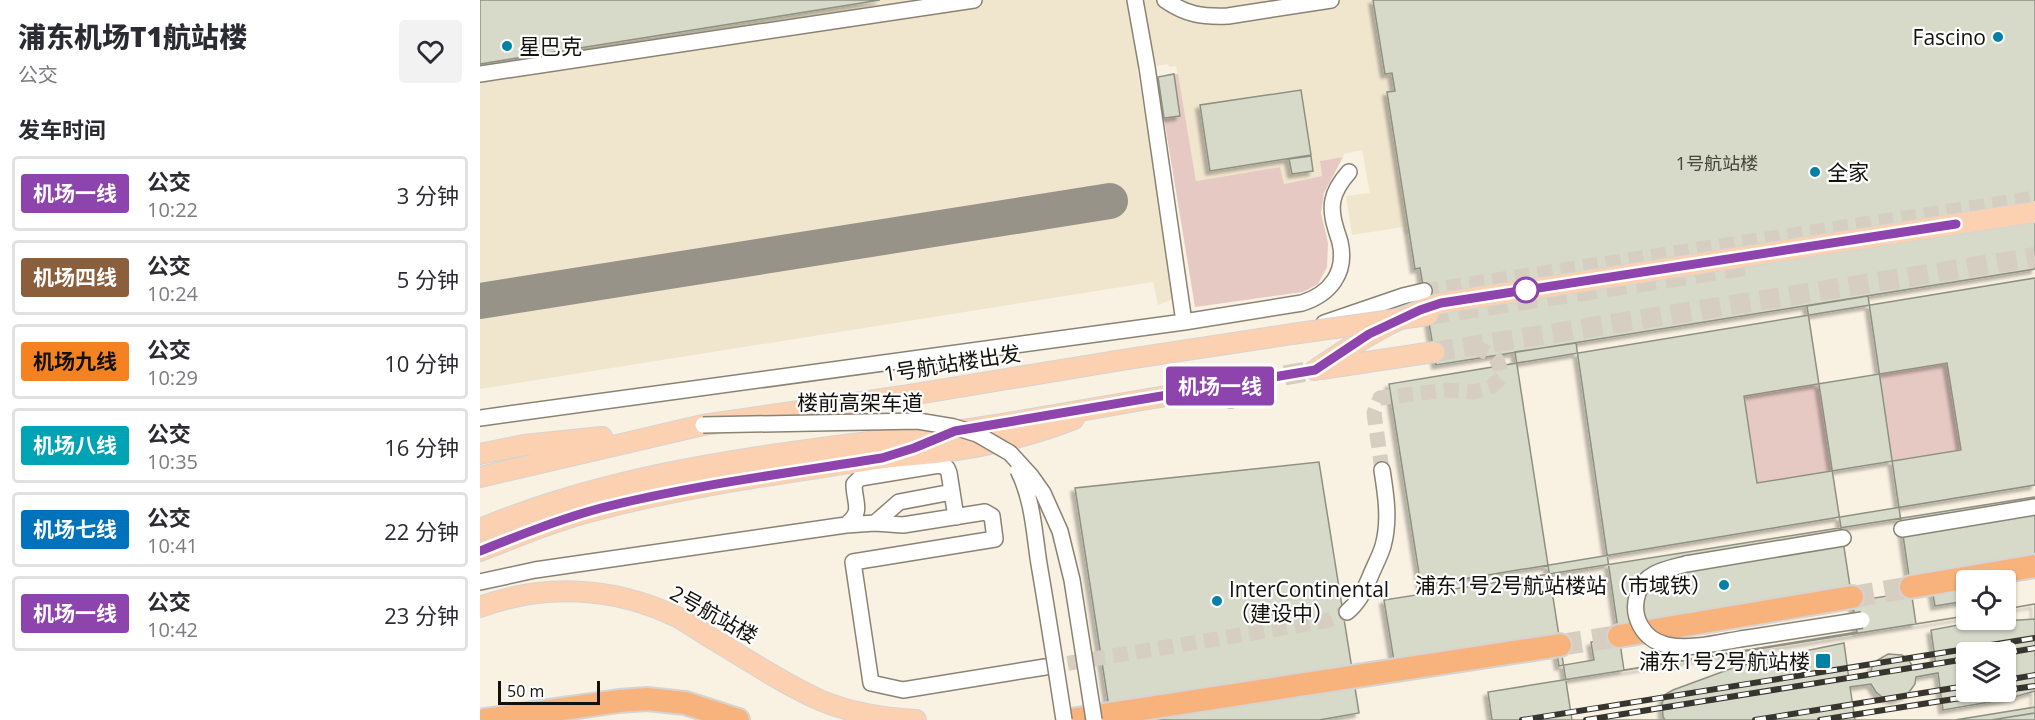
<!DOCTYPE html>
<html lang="zh">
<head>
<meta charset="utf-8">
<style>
  body { margin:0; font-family:"Open Sans","Noto Sans SC",sans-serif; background:#f2f2f3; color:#2b2b33; height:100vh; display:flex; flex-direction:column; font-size:22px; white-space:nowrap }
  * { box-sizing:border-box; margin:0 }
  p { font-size:20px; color:#7c7c81 }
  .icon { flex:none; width:33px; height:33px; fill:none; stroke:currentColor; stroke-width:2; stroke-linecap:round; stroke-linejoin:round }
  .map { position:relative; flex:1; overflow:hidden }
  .drawer { display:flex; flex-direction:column; background:#fff; width:480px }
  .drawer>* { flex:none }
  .badge { padding:0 12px; border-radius:4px; font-size:21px; line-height:39px }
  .tools { position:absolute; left:1476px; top:570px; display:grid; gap:12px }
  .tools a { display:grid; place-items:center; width:60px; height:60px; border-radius:6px; background:#fff; box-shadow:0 2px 4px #0004; font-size:30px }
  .scale { position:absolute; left:18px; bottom:15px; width:102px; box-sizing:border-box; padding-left:6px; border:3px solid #13110b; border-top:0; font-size:16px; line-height:21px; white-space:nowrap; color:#13110b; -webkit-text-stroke:4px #fff; paint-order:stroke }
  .map>.badge { position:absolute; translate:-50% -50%; box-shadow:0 0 0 3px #fff }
  h2 { padding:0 18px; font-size:22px; line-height:54px }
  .round { display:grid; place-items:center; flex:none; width:63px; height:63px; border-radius:6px; background:#f2f2f3 }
  .headline { display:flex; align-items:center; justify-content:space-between; height:102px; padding:0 18px }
  h1 { font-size:28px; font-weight:800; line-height:45px }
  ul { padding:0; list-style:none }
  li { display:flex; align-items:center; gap:18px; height:75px; margin:0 12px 9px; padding:0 6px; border:3px solid #e1e1e2; border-radius:6px }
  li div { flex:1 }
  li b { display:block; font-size:22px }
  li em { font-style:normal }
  li .badge { min-width:66px; font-weight:700; text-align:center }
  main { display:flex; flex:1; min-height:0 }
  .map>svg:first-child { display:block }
  .built { fill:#f0e6ce }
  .green { fill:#e7c9c3 }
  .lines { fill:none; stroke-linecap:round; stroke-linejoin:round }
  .taxiway { stroke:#989388; stroke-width:36 }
  .building { fill:#d7dac9; stroke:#8e9181; stroke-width:1.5; fill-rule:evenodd; filter:url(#shadow) }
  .minor-tunnel { stroke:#d6cfc1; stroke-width:15; stroke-dasharray:15 8; stroke-linecap:butt }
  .major-tunnel { stroke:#d6cfc1; stroke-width:20; stroke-dasharray:20 10; stroke-linecap:butt }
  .highway-tunnel { stroke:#d6cfc1; stroke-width:22; stroke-dasharray:22 11; stroke-linecap:butt }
  .minor-casing { stroke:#8a8374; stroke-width:18 }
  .major-casing { stroke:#d5d4d3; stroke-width:22 }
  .highway-casing { stroke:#d5d4d3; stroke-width:26 }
  .minor { stroke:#fff; stroke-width:15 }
  .major { stroke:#fbd1b1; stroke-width:20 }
  .highway { stroke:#f8b37d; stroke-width:22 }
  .rail-casing { stroke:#38352e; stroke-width:6 }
  .rail { stroke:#fff; stroke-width:4; stroke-dasharray:11; stroke-linecap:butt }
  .minor-bridge-casing { stroke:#8a8374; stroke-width:18; stroke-linecap:butt }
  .major-bridge-casing { stroke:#d5d4d3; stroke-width:22; stroke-linecap:butt }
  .minor-bridge { stroke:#fff; stroke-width:15 }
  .major-bridge { stroke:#fbd1b1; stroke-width:20 }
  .line-casing { stroke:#fff; stroke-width:14 }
  .line { stroke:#8e44ad; stroke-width:9 }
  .poi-dot { fill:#0081a5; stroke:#fff; stroke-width:2 }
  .stop-dot { fill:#fff; stroke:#8e44ad; stroke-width:3 }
  .labels { text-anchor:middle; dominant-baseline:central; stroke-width:4.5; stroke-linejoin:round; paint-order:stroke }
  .number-label { font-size:18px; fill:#44433a }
  .poi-label { font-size:21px; fill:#13110b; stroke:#fff; text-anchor:end }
  .street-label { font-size:21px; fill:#13110b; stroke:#fff }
</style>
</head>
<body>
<main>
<section class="drawer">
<div class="headline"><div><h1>浦东机场T1航站楼</h1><p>公交</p></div><a class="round"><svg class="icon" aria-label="heart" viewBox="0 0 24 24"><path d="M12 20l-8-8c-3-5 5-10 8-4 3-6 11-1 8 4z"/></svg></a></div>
<h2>发车时间</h2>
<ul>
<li><span class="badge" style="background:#8e44ad;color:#fff">机场一线</span><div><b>公交</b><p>10:22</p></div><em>3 分钟</em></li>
<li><span class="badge" style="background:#8b5e3c;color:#fff">机场四线</span><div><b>公交</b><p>10:24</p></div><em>5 分钟</em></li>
<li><span class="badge" style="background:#f58220;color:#111">机场九线</span><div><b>公交</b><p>10:29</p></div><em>10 分钟</em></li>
<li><span class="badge" style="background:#00a3b4;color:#fff">机场八线</span><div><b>公交</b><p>10:35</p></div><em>16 分钟</em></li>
<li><span class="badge" style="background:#0072bc;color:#fff">机场七线</span><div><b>公交</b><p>10:41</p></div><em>22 分钟</em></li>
<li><span class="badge" style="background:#8e44ad;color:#fff">机场一线</span><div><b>公交</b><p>10:42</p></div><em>23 分钟</em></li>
</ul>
</section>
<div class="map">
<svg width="1555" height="720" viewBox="0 0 1555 720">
  <defs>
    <filter id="shadow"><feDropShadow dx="-4" dy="4" stdDeviation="1.5" flood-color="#0004"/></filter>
  </defs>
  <rect width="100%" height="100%" fill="#f9f1e1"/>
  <path class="built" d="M0 0H1555V269L956 365 941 269H935L929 234 924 235 923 227 872 235 866 196 890 193 882 150 864 154 863 157 840 161 842 176 803 184 800 167 716 181 696 66 689 67 688 64 657 69 693 287 691 300 678 305 673 282 0 389Z"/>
  <path class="green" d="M694 74H698L716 181 800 167 804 184 842 176 840 161 863 157 844 193 841 213 848 243 847 267 838 284 823 292 715 307 684 118 700 116Z
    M1467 363 1481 450 1277 483 1264 396Z"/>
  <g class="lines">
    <path class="taxiway" d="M0 301 630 201"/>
  </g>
  <path class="building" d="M0 0H400L0 64Z
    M893 0H1555V269L956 365 940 268 935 269 907 92 915 91 912 73 905 74Z
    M694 74 700 116 684 118 678 77Z
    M821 90 831 155 730 171 720 105Z
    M831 156 833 171 812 174 809 159Z
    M1555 278V485L941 586 909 384ZM1467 363 1481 450 1277 483 1264 396Z
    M1388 296 1436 624 1486 616V620H1526V609L1555 604V713L1511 720H1092L1035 352 1096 343 1144 670 1377 632 1327 306ZM1486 652H1526V692H1486Z
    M839 462 879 713 839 720H631L595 488Z
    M1555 497V572L1486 580V601L1455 606 1452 589 1111 642 1114 660 1079 666 1076 648 916 673 904 600Z
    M1555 604V707L1475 720H1012L1008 692 1486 616V620H1526V609ZM1486 652H1526V692H1486Z
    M1555 619V691L1527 699 1463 710 1458 673 1436 677 1435 684 1427 695 1415 700 1402 697 1396 692 1391 684 1370 687 1375 720H1185L1183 717 1182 703 1186 694 1193 690 1250 669 1282 660 1364 643 1369 680 1390 677 1392 667 1396 661 1408 654 1422 655 1428 659 1435 670 1456 666 1451 630 1489 623ZM1486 652H1526V692H1486Z
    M1555 713V720H1511Z"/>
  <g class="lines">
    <path class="minor-tunnel" d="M944 291 1555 198
      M902 470 894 413 900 398 967 390 993 392 1011 387 1021 378C1020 354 1011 354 991 346
      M565 667 846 621 867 612"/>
    <path class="major-tunnel" d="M948 315 1265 266
      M954 352 1555 257
      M716 391 835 370"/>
    <path class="highway-tunnel" d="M1372 597 1431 587
      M1080 645 1139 636"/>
    <g class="minor-casing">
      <path id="minor" d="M655 0 667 67 704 322
        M685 0C707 15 722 17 748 16L851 0
        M0 74 494 0
        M844 323 923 296 944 291
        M716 391 751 400
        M0 418 704 322 822 303C850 294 867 273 860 242 856 229 850 214 853 200 855 189 862 180 869 172
        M395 523 419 502 472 492
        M366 525C384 511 374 503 374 484L380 478 459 465 467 468 469 473 476 517
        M1422 529 1555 507
        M1206 564 1363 538
        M0 582 55 570 366 525 395 523 423 525 505 512 512 516 515 539 373 562 391 683 423 690 565 667
        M867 612C879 602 884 591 890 577 894 567 900 556 903 546 910 521 906 495 902 470"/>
    </g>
    <g class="major-casing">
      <path id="major" d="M841 369 954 352
        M835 370C875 343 915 317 961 303L1555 212
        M0 454 44 445 122 437
        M0 477 223 425 430 395 648 359 812 334
        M0 529C151 466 314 452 474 431 555 420 635 404 716 391
        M0 551C40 535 79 519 120 509 208 486 299 474 389 460 413 456 438 455 462 452 508 446 551 436 594 419
        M0 607C65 583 133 587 195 616 208 622 219 631 231 638 267 659 303 684 342 701 371 713 405 718 436 720"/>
    </g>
    <g class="highway-casing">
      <path id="highway" d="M1431 587 1555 566
        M1139 636 1372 597
        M5 720 139 701 167 699 205 703 258 720
        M590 720 1080 645"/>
    </g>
    <use href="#minor" class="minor"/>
    <use href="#major" class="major"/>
    <use href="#highway" class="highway"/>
    <g class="rail-casing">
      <path id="rail" d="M1526 653 1555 648
        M1526 680 1555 675
        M1526 690 1555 686
        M1042 720 1555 638
        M1106 720 1486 659
        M1275 720 1486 686
        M1340 720 1519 692"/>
    </g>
    <use href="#rail" class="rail"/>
    <g class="minor-bridge-casing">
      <path id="minor-bridge" d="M223 425 438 421 474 427 497 434 530 453 551 476 563 493 580 531 592 580 614 720
        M538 470C553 500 554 532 559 564 568 616 576 668 584 720
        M1206 564C1187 569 1165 572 1158 593 1150 616 1163 640 1187 645 1210 650 1237 643 1260 639 1301 633 1342 626 1382 620"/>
    </g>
    <g class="major-bridge-casing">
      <path id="major-bridge" d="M812 334 948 315"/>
    </g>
    <use href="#minor-bridge" class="minor-bridge"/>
    <use href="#major-bridge" class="major-bridge"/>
  </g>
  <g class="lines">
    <g class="line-casing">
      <path id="line" d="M0 551C40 535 80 519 121 508 213 485 308 473 402 458L434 448 475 431 835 370 889 334 940 310 961 303 1476 224"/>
    </g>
    <use href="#line" class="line"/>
  </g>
  <g class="poi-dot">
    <circle cx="1518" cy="37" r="6"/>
    <circle cx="27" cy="46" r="6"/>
    <circle cx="1335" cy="172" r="6"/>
    <circle cx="1244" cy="585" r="6"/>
    <circle cx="737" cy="601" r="6"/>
    <rect x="1335" y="653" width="16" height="16" rx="3"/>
  </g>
  <circle class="stop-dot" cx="1046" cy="290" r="12"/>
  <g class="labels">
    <g class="number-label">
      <text x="1237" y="163">1号航站楼</text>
    </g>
    <g class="poi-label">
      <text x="1506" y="37">Fascino</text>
      <text x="39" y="46" text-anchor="start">星巴克</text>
      <text x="1347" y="172" text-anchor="start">全家</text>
      <text x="1232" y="585">浦东1号2号航站楼站（市域铁）</text>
      <text x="749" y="589" text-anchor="start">InterContinental<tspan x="749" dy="24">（建设中）</tspan></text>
      <text x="1330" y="661">浦东1号2号航站楼</text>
    </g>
    <g class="street-label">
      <text transform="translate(472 363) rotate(-9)">1号航站楼出发</text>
      <text x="380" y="402">楼前高架车道</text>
      <text transform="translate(234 614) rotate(29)">2号航站楼</text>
    </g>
  </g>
</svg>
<div class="tools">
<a><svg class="icon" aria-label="locate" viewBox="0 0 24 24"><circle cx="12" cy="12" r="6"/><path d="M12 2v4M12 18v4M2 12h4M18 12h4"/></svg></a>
<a><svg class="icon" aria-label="layers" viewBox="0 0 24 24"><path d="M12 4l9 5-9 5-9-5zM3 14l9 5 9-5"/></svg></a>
</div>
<div class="scale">50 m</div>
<b class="badge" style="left:740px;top:386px;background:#8e44ad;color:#fff">机场一线</b>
</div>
</main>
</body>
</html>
